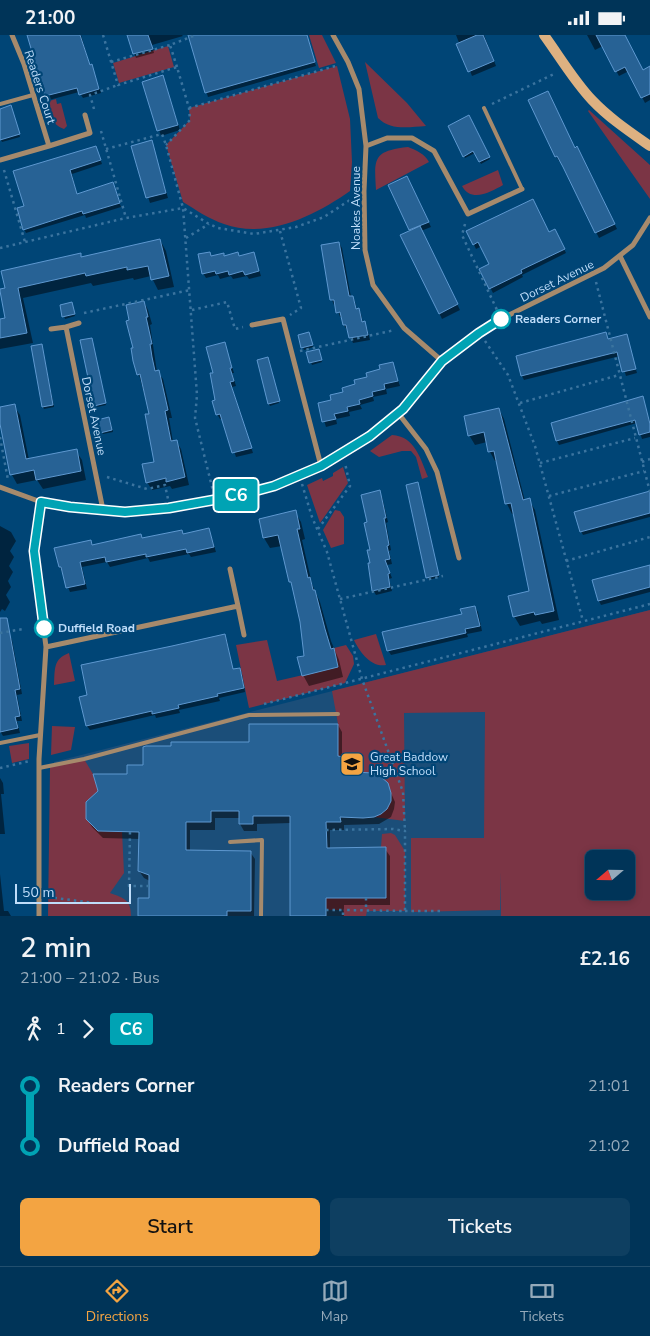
<!DOCTYPE html>
<html lang="en">
<head>
<meta charset="utf-8">
<style>
  body { margin:0; font-family:"Nunito Sans",sans-serif; background:#0e3f61; color:#f1f3f6; height:100vh; display:flex; flex-direction:column; font-size:19px; white-space:nowrap }
  * { box-sizing:border-box; margin:0 }
  p { font-size:16px; color:#95aaba }
  .icon { flex:none; width:28px; height:28px; fill:none; stroke:currentColor; stroke-width:2; stroke-linecap:round; stroke-linejoin:round }
  .map { position:relative; height:881px; overflow:hidden }
  .panel { display:flex; flex-direction:column; background:#003458; flex:1 }
  .panel>* { flex:none }
  .badge { padding:0 10px; border-radius:4px; font-size:18px; line-height:32px }
  .needle { width:32px; rotate:250deg }
  .fabs { position:absolute; left:585px; top:815px; display:grid; gap:10px }
  .fabs a { display:grid; place-items:center; width:50px; height:50px; border-radius:8px; background:#003458; box-shadow:0 2px 8px #0003,0 0 0 1px #224f6e; font-size:25px }
  .scale { position:absolute; left:15px; bottom:12px; width:116px; box-sizing:border-box; padding-left:5px; border:2px solid #bfddfa; border-top:0; font-size:14px; line-height:18px; white-space:nowrap; color:#bfddfa; -webkit-text-stroke:4px #004576; paint-order:stroke }
  .map>.badge { position:absolute; translate:-50% -50%; box-shadow:0 0 0 2px #fff }
  .legs { display:flex; align-items:center; gap:8px; height:55px; padding:0 20px; font-size:16px }
  .legs p { margin-inline-start:auto }
  .summary { display:flex; align-items:center; justify-content:space-between; height:85px; padding:0 20px }
  h1 { font-size:28px; font-weight:600; line-height:38px }
  .cta { display:flex; gap:10px; margin-top:auto; padding:10px 20px }
  .cta a { flex:1; height:58px; border-radius:8px; background:#f3a442; color:#111; font-size:20px; font-weight:600; line-height:58px; text-align:center }
  .cta a+a { background:#0e3f61; color:#f1f3f6 }
  ul { padding:0 20px; list-style:none }
  li { display:flex; align-items:center; gap:18px; height:60px; font-size:19px }
  li i { display:grid; place-items:center; width:8px; height:100%; margin:0 6px; background:currentColor }
  li i::after { content:''; width:12px; height:12px; margin:-6px; border:4px solid; border-radius:50%; background:#003458 }
  li p { margin-inline-start:auto }
  li:first-child i { background:linear-gradient(#0000 50%,currentColor 0) }
  li:last-child i { background:linear-gradient(currentColor 50%,#0000 0) }
  .status { display:flex; justify-content:space-between; align-items:center; height:35px; padding:0 25px; background:#003458; direction:ltr }
  .status svg { height:14px; fill:currentColor }
  .menu { display:flex; justify-content:space-around; align-items:center; height:70px; border-top:1px solid #224f6e; background:#003458; font-size:14px; color:#95aaba }
  .menu a { display:grid; justify-items:center; gap:2px }
  .menu .selected { color:#f3a442 }
  .map>svg:first-child { display:block }
  .built { fill:#1b4e79; fill-rule:evenodd }
  .green { fill:#7b3545; fill-rule:evenodd }
  .shadow { fill:#0007 }
  .building { fill:#276295; stroke:#5e98d0 }
  .lines { fill:none; stroke-linecap:round; stroke-linejoin:round }
  .path { stroke:#3b749f; stroke-width:2.5; stroke-dasharray:2.5 4; stroke-linecap:butt }
  .lane { stroke:#a68a6c; stroke-width:4 }
  .street { stroke:#a68a6c; stroke-width:5 }
  .secondary { stroke:#ddb181; stroke-width:10 }
  .line-1-casing { stroke:#fff; stroke-width:11 }
  .line-1 { stroke:#00a3b4; stroke-width:8 }
  .stop-1-dot { fill:#fff; stroke:#00a3b4; stroke-width:2.5 }
  .labels { text-anchor:middle; dominant-baseline:central; stroke-width:4.5; stroke-linejoin:round; paint-order:stroke }
  .street-label { font-size:12px; fill:#bfddfa; stroke:#004576 }
  .stop-label { font-size:12px; font-weight:bold; fill:#bfddfa; stroke:#004576; text-anchor:start }
  .poi-label { font-size:12px; fill:#bfddfa; stroke:#004576; text-anchor:start }
</style>
</head>
<body>
<div class="status"><b>21:00</b><svg viewBox="0 0 49 12"><path d="M0 12V9h3v3zM5 12V6h3v6zM10 12V3h3v9zM15 12V0h3v12zM26 1h20v11H26zM47 4h2v5h-2z"/></svg></div>
<div class="map">
<svg width="650" height="881" viewBox="0 0 650 881">
  <rect width="100%" height="100%" fill="#004576"/>
  <path class="built" d="M650 575V881H51L54 727ZM594 824H626V856H594Z"/>
  <path class="green" d="M309 0H322L336 28 319 33Z
    M168 11 174 32 119 48 113 28Z
    M365 27 407 68 426 91C409 92 391 96 378 83Z
    M337 31 350 84 352 127 350 156C316 180 267 205 224 189 209 184 196 175 183 167L166 110 190 85 189 73Z
    M56 64 57 69 61 68 67 91 64 94C51 89 50 80 46 67Z
    M589 75 650 130V164L588 76Z
    M408 112C416 115 425 119 429 127L376 155C374 123 373 116 408 112Z
    M498 135 503 150C491 157 471 168 462 151Z
    M392 400C415 401 421 425 428 442L422 444 416 422 411 416H402L379 422 370 416Z
    M343 432 348 448 320 488 307 450 322 443 323 446 333 441V438Z
    M335 475 340 476 344 482V509L331 513 323 495Z
    M650 575V881H501L500 837V875L411 877V803H484L485 677 404 678 405 786 374 782C390 775 397 758 383 744 381 742 377 739 373 739 368 738 360 740 354 741V733H343V722L338 721V689L332 656ZM594 824H626V856H594Z
    M376 599 386 630C371 633 359 616 354 605Z
    M267 605 277 646 338 632 334 613 346 610 353 621 354 629 345 648 249 673 236 610Z
    M69 618 75 646 54 650C55 634 53 624 69 618Z
    M52 691 75 692 71 715 51 720Z
    M29 708V724L12 728 9 711Z
    M84 724 93 739 98 756 86 767V784L98 796H122L124 838 110 858C124 863 131 865 131 881H48L50 732Z
    M391 798 395 800 405 816V876H367L366 881H343V875H326V863H386V813L381 812 382 799Z"/>
  <path class="shadow" d="M29 0H81L90 31 93 35 101 58 83 63 79 57 49 65Z
    M128 0H182L183 1 152 10 154 18 136 23Z
    M219 0H296L308 7 316 31 208 62 191 8Z
    M456 0H484L496 31 472 41Z
    M587 0H621L643 37 650 33V65L645 68 629 36 619 41 603 11 595 15Z
    M163 42 180 95 161 101 144 48Z
    M530 66 580 118 617 194 599 203 561 126H559L556 121Z
    M12 74 20 102 2 107 0 103V75Z
    M469 82 490 124 481 129 475 118 465 123 449 91Z
    M151 106 168 163 150 168 132 112Z
    M98 117 102 129 72 139 77 160 113 149 121 172 86 183 85 180 26 198 24 194 25 172 15 137Z
    M409 147 431 192 421 196 460 275 442 284 402 200 411 196 389 151Z
    M468 197 557 199 566 218 522 240 523 242 493 258 481 235 491 230 482 211 476 214Z
    M160 205 166 216 174 252 158 255 151 241 134 245 133 243 93 251 91 248 23 263 33 308 0 314V286L7 284 1 255 80 220 82 223Z
    M339 208 342 213 351 262H353L355 267 357 275H359L361 279 363 288H364L367 293 370 305 353 308 348 295H347L344 290 342 282H340L336 269 334 270 332 265Z
    M210 218 212 222 223 219 225 222H239L254 219 261 241 249 244 247 241 233 244 231 241 220 244 218 240 206 243 203 238Z
    M144 267 148 275 152 289 150 290 157 337 163 344 172 383H169L173 407 176 406 181 414 189 450 172 454 170 451 152 455 147 447 156 428 150 380 132 314H134Z
    M61 271H73L75 281 65 284Z
    M606 299 609 305 626 300 637 338 626 341 620 321 524 345 522 341Z
    M310 300 313 312 304 315 299 301Z
    M92 306 106 370 97 372 95 371Z
    M225 309 234 338H232L236 351 232 352 253 418 236 422 223 383 220 384 217 379 214 339Z
    M42 310 54 372 44 374 43 372Z
    M319 317 322 327 312 330 308 318Z
    M267 324 279 368 270 371 269 369Z
    M392 328 400 351 386 354 387 359 373 362 374 366 360 370 362 374 349 377 350 381 336 384 337 389 326 392 319 369 333 366Z
    M643 362 650 387V402L642 404 637 388 559 410 557 406Z
    M14 371 20 380 29 425 76 416 82 425 86 445 43 454 37 445 17 449 12 440 0 383V374Z
    M499 374 504 384 525 466 529 465 535 475 559 585 542 589 540 586 520 591 514 581 531 557 514 478 512 479 507 469 497 426H495L490 417 487 407 475 410 469 400Z
    M110 385 113 397 103 399 102 397Z
    M418 448 439 542 429 545 428 543Z
    M379 457 382 462 388 487 386 488 391 515 389 516 392 529 387 530 392 543 389 544 392 556 376 560 373 555 371 516 368 488Z
    M650 457V482L583 500 581 496Z
    M295 477 301 487 305 504 302 505 312 549 320 567 331 606 339 625 343 642 309 651 303 640 306 622 301 587 293 552 290 546 282 511 270 513 264 503 260 485Z
    M0 491 11 497 16 506 10 516 14 522 9 531 13 537 8 546 11 552 6 560 10 567 5 576 2 574 0 577Z
    M209 494 216 517 191 522 189 519 150 527 148 523 110 532 107 527 82 532 87 554 70 557 60 532 91 506 93 511 141 500 143 504 181 496 184 500Z
    M650 532V557L601 570 599 566Z
    M475 572 478 577 482 596 467 599 468 602 391 620 388 615 463 580Z
    M9 600 12 605 22 659 17 660 22 686H17L20 698 3 701 0 696V602Z
    M224 600 227 605 233 636 239 635 242 639 245 657 219 663 220 666 179 675 180 678 156 683 155 680 90 695 87 691Z
    M338 690 342 697V724L346 734H353L356 739 387 749 395 767 394 774 391 782 379 789 344 790V795H330V814H385L390 821V870H344V881H291V788L257 789V796H244L240 789V783H215V795H190V816L250 817 255 824 254 881H139L150 864V846L144 843 139 836 140 804 103 803 92 792 87 784 128 740 144 732Z
    M0 743 3 748 4 759H1L5 799H0Z
    M0 839 4 876H8L11 881H0Z"/>
  <path class="building" d="M27 0H80L90 30 92 29 99 54 79 60 77 53 45 61Z
    M127 0H148L153 14 133 19Z
    M188 0H307L315 27 205 58Z
    M477 0H483L494 26 468 37 456 9Z
    M596 0H625L643 35 650 31V59L641 63 625 32 615 37Z
    M163 40 178 90 157 96 142 47Z
    M548 56 575 113 577 111 615 189 595 198 563 132 557 121 555 122 528 65Z
    M11 70 20 99 0 105V74Z
    M469 80 490 122 479 127 473 116 463 122 448 91Z
    M152 105 166 158 146 163 131 111Z
    M96 111 101 125 70 135 77 159 113 147 120 168 83 179 82 176 23 195 17 173 24 171 13 136Z
    M407 141 429 187 409 195 388 150Z
    M533 164 549 197 555 194 565 214 521 235 522 238 489 254 479 234 489 229 478 207 473 210 466 196Z
    M420 191 458 269 439 279 400 200Z
    M160 204 169 241 151 245 148 231 127 235V232L86 241 85 238 18 253 27 298 0 303V284L5 283 0 256V254L5 253 1 236 81 218V222Z
    M339 207 349 261H353L356 274 359 273 362 287 365 286 368 300 349 303 346 290H343L340 277 336 278 334 265H330L321 210Z
    M210 217 211 221 224 218V221L238 217 239 221 254 217 259 236 245 240 243 236 229 240 228 236 216 239 215 236 202 239 198 219Z
    M144 266 148 282H146L152 309H150L152 322 155 336 159 335 168 375 165 376 171 406 177 405 185 442 166 447V443L146 448 142 429 154 427 145 379H149L140 339 137 340 133 326 131 313H133L126 286 129 285 126 270Z
    M72 267 75 279 62 282 60 270Z
    M309 297 313 310 301 313 298 300Z
    M606 297 608 304 627 299 636 334 622 337 617 317 521 341 516 321Z
    M92 303 106 368 94 371 80 305Z
    M225 307 232 333H230L234 346 230 347 252 413 232 418 220 379 216 380 212 366 215 365 210 338H213L206 312Z
    M42 309 53 370 42 372 31 311Z
    M319 314 322 325 309 328 306 317Z
    M268 322 280 366 268 369 257 325Z
    M393 327 398 346 384 349 385 354 372 357 373 361 359 365 360 369 347 372 348 376 334 379 336 384 322 387 318 368 331 365 330 360 343 357 342 353 355 349 354 345 367 342 366 338 380 334 379 330Z
    M643 361 650 389V397L639 400 635 385 556 406 551 388Z
    M15 369 26 424 77 414 81 436 36 445 34 435 10 440 0 389V372Z
    M499 373 523 465 530 463 554 576 535 580 534 577 513 582 508 561 529 556 511 468 505 469 494 416 488 417 484 397 468 401 464 381Z
    M109 382 112 395 100 398 97 385Z
    M418 447 439 540 426 543 406 450Z
    M380 455 386 483H384L389 510 387 511 390 524 385 525 390 538 388 539 390 552 372 556 368 528H370L367 515H370L364 488 367 487 361 460Z
    M650 456V478L580 497 574 477Z
    M296 475 300 494H297L308 543 310 542 313 555H315L325 594 331 614 334 613 338 632 302 641 297 622 304 621 300 587 291 547H289L278 500 263 503 259 484Z
    M209 493 214 512 187 518 186 514 146 522V519L106 527 105 522 80 527 85 549 66 553 61 532H59L54 513 91 505 92 510 141 499 142 503 182 495 183 499Z
    M650 530V552L598 566 592 545Z
    M475 571 480 591 465 594 466 598 387 616 382 597 462 579 460 574Z
    M0 583H7L20 654 15 655 20 681 15 682 18 693 0 697Z
    M225 599 233 634 240 633 244 653 217 659 218 661 178 670 179 673 152 679V676L86 691 79 662 87 660 81 630 172 611Z
    M249 689H338V721L343 722V733H354V737L373 738 380 741 388 748 391 758V766L387 774 381 779 374 782 363 783 340 782 341 787H326L327 813 386 812V863H326V881H290V781H253V789H239V776H211V787H186V815L251 816V876H227V881H138V863H149V840L138 836 139 797 98 796 86 784V767L98 756 93 739H127V730H143V712L146 711H171V707H249Z"/>
  <g class="lines">
    <path class="path" d="M103 0 118 50 177 32 189 73 190 85 166 110
      M111 27 170 10
      M177 32 170 10 196 0
      M492 69 556 38
      M189 73 339 30
      M94 74 90 60 118 50
      M101 96 126 183
      M106 114 162 99 166 110 183 173 209 189 218 193 254 199 296 192 324 182 353 163
      M4 135 25 207
      M465 189 462 200 497 275
      M280 196 301 273 290 280
      M186 203 209 189
      M0 213 126 183 183 173 197 360 195 383 213 456
      M596 247 650 457
      M192 275 227 267 235 294 243 292
      M84 278 190 255
      M485 306 508 340 535 411 583 586
      M300 316 395 295
      M520 368 619 340
      M0 402 8 445
      M642 427 650 424
      M540 428 635 403
      M107 442 147 454 165 450 168 464
      M302 449 312 482 327 517 362 644 403 757 405 796
      M549 461 644 436
      M318 494 350 451 345 428
      M566 526 650 502
      M340 564 443 541
      M0 598 23 594
      M264 669 650 569
      M0 733 30 726
      M326 795 393 794 405 796V876L343 875
      M130 797 129 851H149
      M48 862 94 868
      M366 863V876
      M326 875H343V881
      M405 876H442"/>
    <path class="lane" d="M0 69 33 60
      M484 73 522 154
      M0 708 40 700
      M39 733 84 724 249 680 338 679
      M230 807 262 805 261 881"/>
    <path class="street" d="M333 0 348 27 359 54 366 111 364 156 365 215 373 250 404 293 442 326
      M49 111 90 98 85 80
      M366 111 387 103H412L434 116 468 179 522 154
      M0 125 49 111 24 29 12 0
      M620 221 650 282
      M79 288 66 292 103 475
      M252 290 283 284 321 431
      M51 294 66 292
      M398 378 426 414 437 437 459 523
      M0 452 41 467 70 472 125 477 169 473 236 461 274 451 298 441 321 431 370 401 398 378 442 326 479 298 501 284 604 233 633 210 650 183
      M238 571 244 600
      M46 612 238 571 230 534
      M39 881V724L46 612 34 516 41 467"/>
    <path class="secondary" d="M544 0C560 22 574 46 592 65 609 83 630 97 650 111"/>
  </g>
  <g class="lines">
    <g class="line-1-casing">
      <path id="line-1" d="M44 593 34 516 41 467 70 472 125 477 169 473 236 461 274 451 321 431 370 401 403 374 442 326 479 298 501 284"/>
    </g>
    <use href="#line-1" class="line-1"/>
  </g>
  <defs>
    <g id="school-square" transform="scale(1.25)"><rect x="-9" y="-9" width="18" height="18" rx="4" fill="#f3a442" stroke="#004576"/><path d="M0-5L7-2L0 1L-7-2ZM-4 1L0 2.5L4 1V4Q0 6-4 4Z" fill="#111"/></g>
  </defs>
  <g fill-rule="evenodd">
    <use href="#school-square" x="352" y="729"/>
  </g>
  <g class="stop-1-dot">
    <circle cx="501" cy="284" r="9"/>
    <circle cx="44" cy="593" r="9"/>
  </g>
  <g class="labels">
    <g class="street-label">
      <text transform="translate(40 52) rotate(72)">Readers Court</text>
      <text transform="translate(356 173) rotate(-90)">Noakes Avenue</text>
      <text transform="translate(557 246) rotate(-26)">Dorset Avenue</text>
      <text transform="translate(94 381) rotate(78)">Dorset Avenue</text>
    </g>
    <g class="stop-label">
      <text x="515" y="284">Readers Corner</text>
      <text x="58" y="593">Duffield Road</text>
    </g>
    <g class="poi-label">
      <text x="370" y="722">Great Baddow<tspan x="370" dy="14">High School</tspan></text>
    </g>
  </g>
</svg>
<div class="fabs">
<a><svg class="needle" viewBox="-14 -14 28 28"><path d="M0-13l5 13h-10z" fill="#e53935"/><path d="M0 13l5-13h-10z" fill="#95aaba"/></svg></a>
</div>
<div class="scale">50 m</div>
<b class="badge" style="left:236px;top:460px;background:#00a3b4;color:#fff">C6</b>
</div>
<section class="panel">
<div class="summary"><div><h1>2 min</h1><p>21:00 – 21:02 · Bus</p></div><b>£2.16</b></div>
<div class="legs"><svg class="icon" aria-label="walk" viewBox="0 0 24 24"><circle cx="13" cy="4" r="2"/><path d="M13 8l-2 6 4 7M11 14l-3 7M7 12l3-4h3l4 4"/></svg>1<svg class="icon" aria-label="forward" viewBox="0 0 24 24"><path d="M9 5l7 7-7 7"/></svg><b class="badge" style="background:#00a3b4;color:#fff">C6</b></div>
<ul>
<li><i style="color:#00a3b4"></i><b>Readers Corner</b><p>21:01</p></li>
<li><i style="color:#00a3b4"></i><b>Duffield Road</b><p>21:02</p></li>
</ul>
<div class="cta"><a>Start</a><a>Tickets</a></div>
</section>
<nav class="menu">
<a class="selected"><svg class="icon" aria-label="directions" viewBox="0 0 24 24"><path d="M12 3l9 9-9 9-9-9zM9 14v-3h6M13 9l2 2-2 2"/></svg>Directions</a>
<a><svg class="icon" aria-label="map" viewBox="0 0 24 24"><path d="M3 6l6-2 6 2 6-2v14l-6 2-6-2-6 2zM9 4v14M15 6v14"/></svg>Map</a>
<a><svg class="icon" aria-label="tickets" viewBox="0 0 24 24"><path d="M3 7h18v10H3zM15 7v10"/></svg>Tickets</a>
</nav>
</body>
</html>
